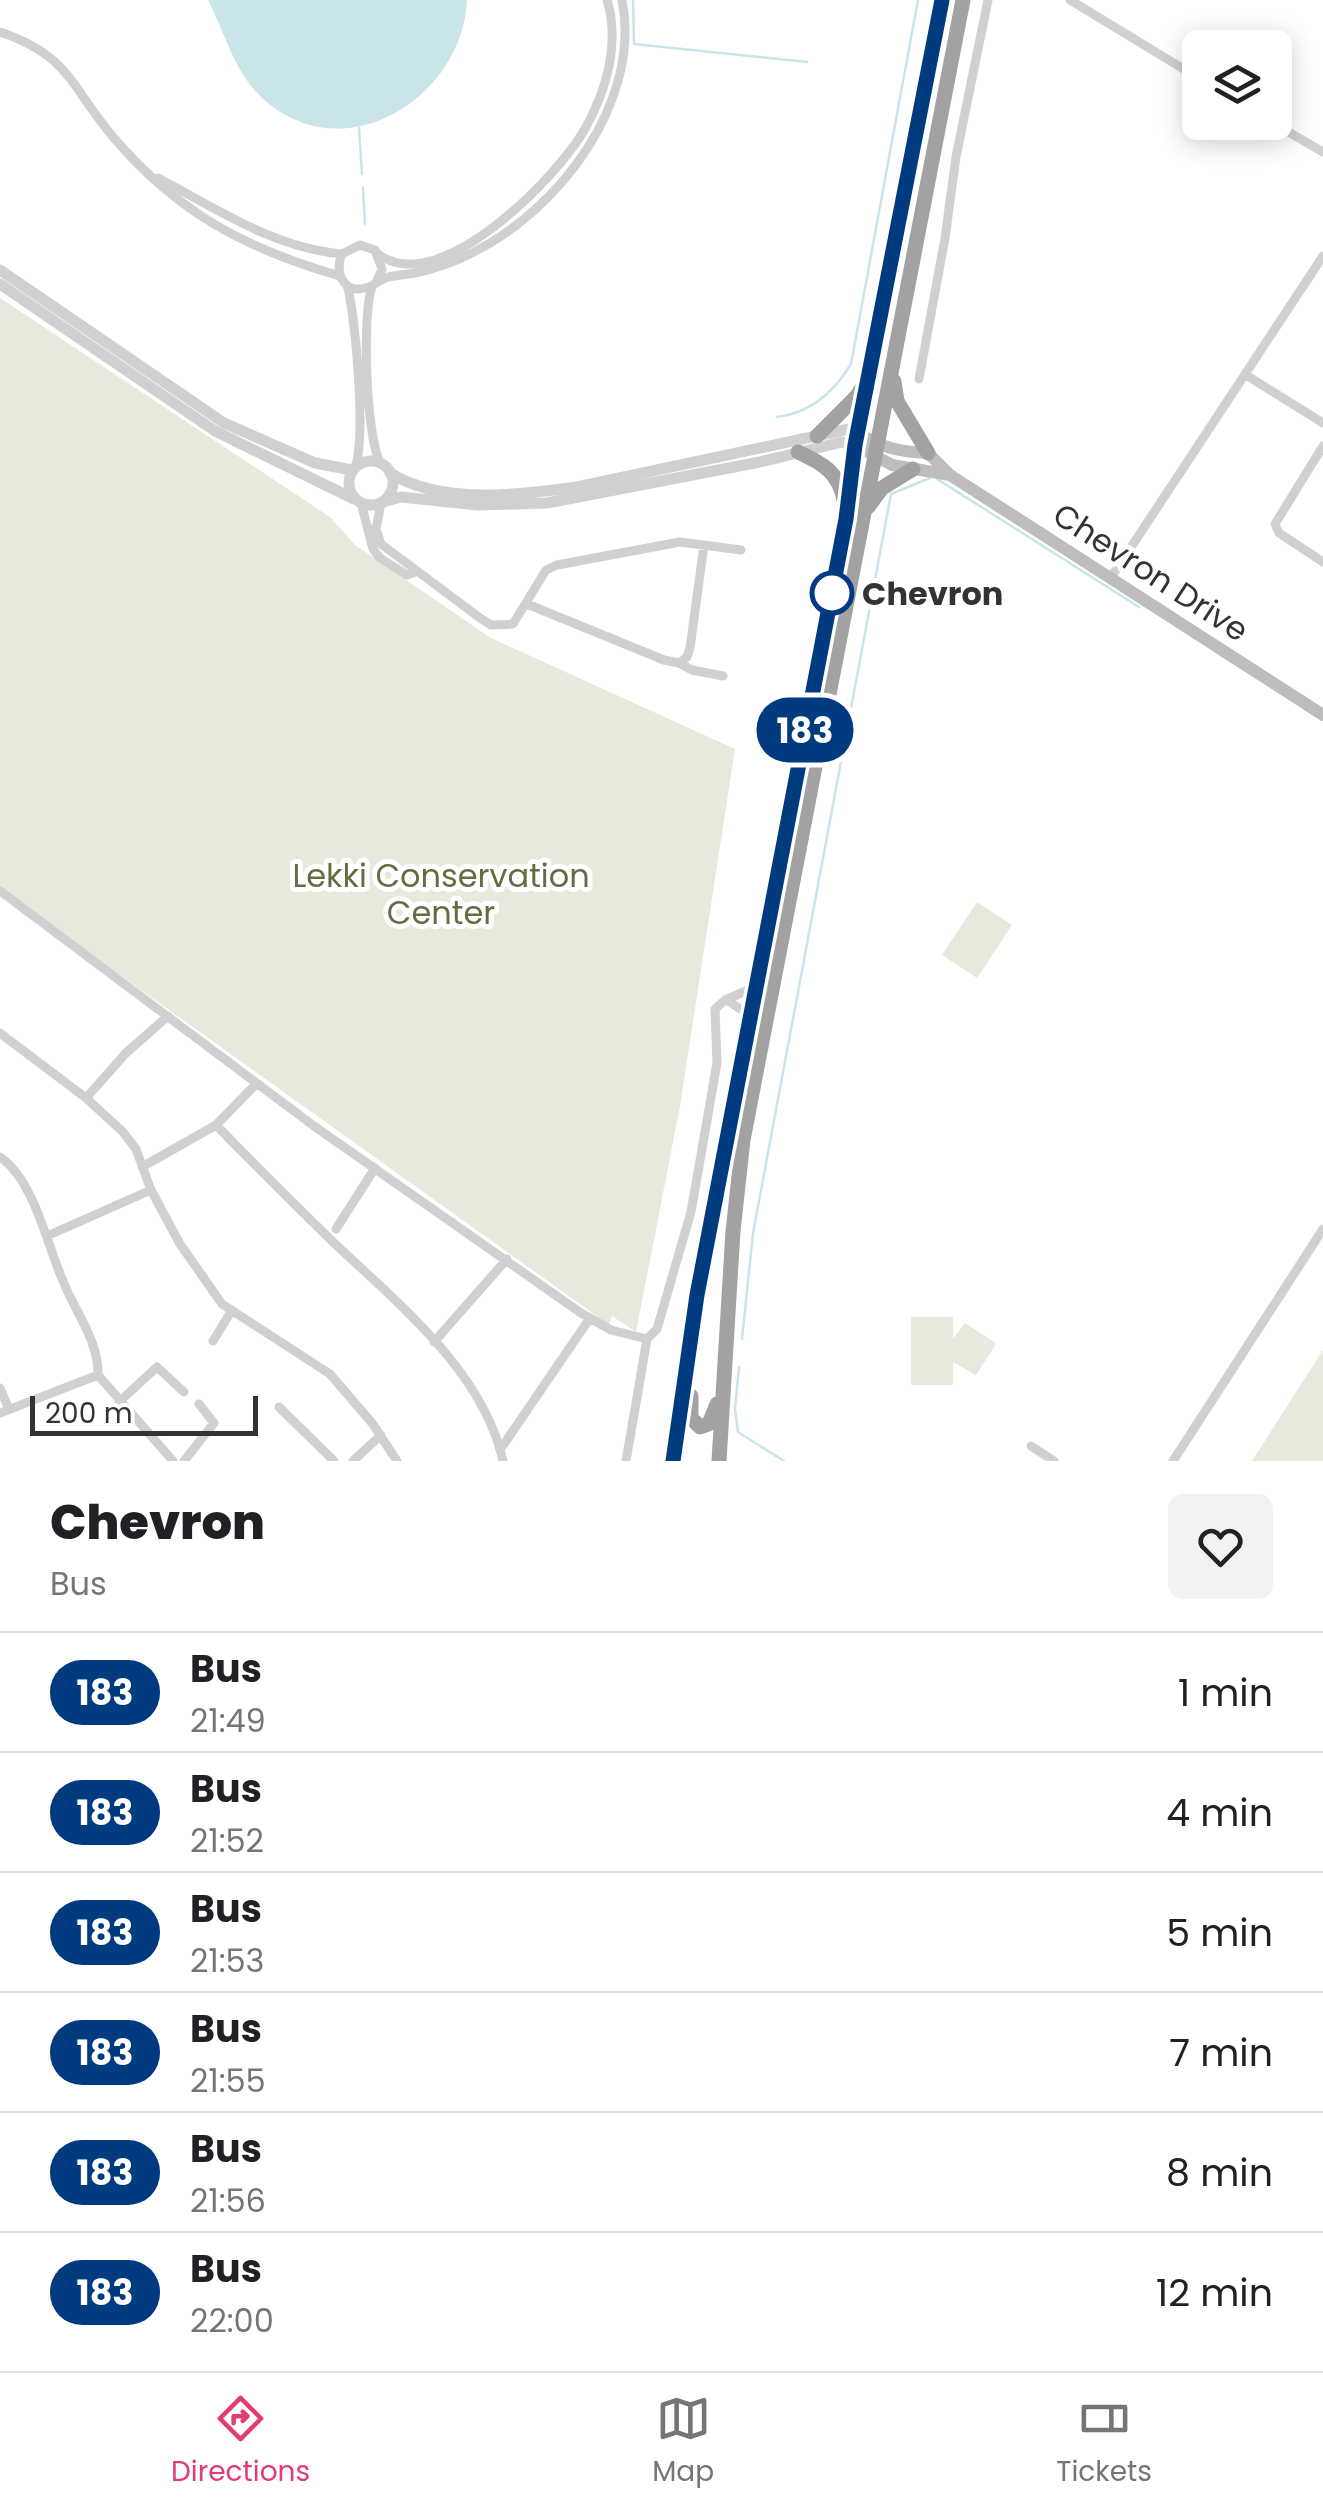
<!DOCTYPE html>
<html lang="en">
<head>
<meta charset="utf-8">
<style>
  body { margin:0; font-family:Poppins,sans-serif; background:#f2f2f2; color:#202124; height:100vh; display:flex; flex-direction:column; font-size:38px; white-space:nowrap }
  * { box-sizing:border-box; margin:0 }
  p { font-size:32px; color:#757577 }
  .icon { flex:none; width:55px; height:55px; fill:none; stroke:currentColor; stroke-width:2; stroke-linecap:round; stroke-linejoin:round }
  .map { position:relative; height:1461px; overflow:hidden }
  .drawer { display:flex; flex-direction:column; background:#fff; flex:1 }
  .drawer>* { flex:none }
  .badge { padding:0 20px; border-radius:32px; font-size:35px; line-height:65px }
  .tools { position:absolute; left:1182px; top:30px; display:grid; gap:20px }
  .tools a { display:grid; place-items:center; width:110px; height:110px; border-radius:15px; background:#fff; box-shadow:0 5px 25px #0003; font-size:50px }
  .scale { position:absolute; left:30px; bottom:25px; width:228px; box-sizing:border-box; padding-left:10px; border:5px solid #333; border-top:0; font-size:28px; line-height:35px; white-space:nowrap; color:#333; -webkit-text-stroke:8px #fff; paint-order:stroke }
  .map>.badge { position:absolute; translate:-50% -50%; box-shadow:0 0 0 5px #fff }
  .round { display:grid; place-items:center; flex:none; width:105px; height:105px; border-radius:15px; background:#f2f2f2 }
  .summary { display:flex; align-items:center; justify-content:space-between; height:170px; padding:0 50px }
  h1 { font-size:48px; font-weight:800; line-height:75px }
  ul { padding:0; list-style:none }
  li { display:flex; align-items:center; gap:30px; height:120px; padding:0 50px; border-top:2px solid #e0e0e0 }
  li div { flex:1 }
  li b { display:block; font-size:38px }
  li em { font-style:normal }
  li .badge { min-width:110px; font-weight:700; text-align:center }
  .dock { display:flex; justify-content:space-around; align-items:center; height:140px; border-top:2px solid #e0e0e0; background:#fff; font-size:28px; color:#757577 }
  .dock a { display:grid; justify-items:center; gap:5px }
  .dock .active { color:#e23c70 }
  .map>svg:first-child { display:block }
  .green { fill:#e6e9dc }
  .water { fill:#c9e5e9 }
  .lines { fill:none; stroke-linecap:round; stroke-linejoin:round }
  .stream { stroke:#c9e5e9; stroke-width:2.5 }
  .minor { stroke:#d0d0d0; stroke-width:9 }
  .tertiary { stroke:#d0d0d0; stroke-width:11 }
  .secondary { stroke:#bdbdbd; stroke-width:12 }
  .trunk { stroke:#a2a2a2; stroke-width:15 }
  .line-casing { stroke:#fff; stroke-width:22 }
  .line { stroke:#003b80; stroke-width:15 }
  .stop-dot { fill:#fff; stroke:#003b80; stroke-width:5 }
  .labels { text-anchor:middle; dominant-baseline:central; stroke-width:10; stroke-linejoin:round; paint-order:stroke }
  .street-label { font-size:32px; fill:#333; stroke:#fff }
  .stop-label { font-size:32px; font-weight:bold; fill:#333; stroke:#fff; text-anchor:start }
  .park-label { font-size:32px; fill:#616f40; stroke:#fff }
</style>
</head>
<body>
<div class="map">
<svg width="1323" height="1461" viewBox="0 0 1323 1461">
  <rect width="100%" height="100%" fill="#fff"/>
  <path class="green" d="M0 298 330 517 355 545 491 638 735 749 680 1106 636 1332 612 1316 609 1325 0 889Z
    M977 902 1012 925 977 978 942 955Z
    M911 1317H953V1339L965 1323 994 1342 995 1346 976 1375 953 1362V1385H911Z
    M1323 1350V1461H1252Z"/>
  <path class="water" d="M208 0H467C463 95 350 169 269 104 235 77 227 37 208 0Z"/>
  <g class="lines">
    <path class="stream" d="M633 0 634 44 807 62
      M359 128 362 174
      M363 188 365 224
      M777 417C811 413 834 392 851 364L918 0
      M937 479 1139 607
      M742 1339 753 1233 891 494 930 478
      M739 1367 735 1409 738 1432 784 1461"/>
    <path class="minor" d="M1070 0 1200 79
      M0 32C71 56 71 88 114 138 178 213 246 249 340 276
      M1271 122 1323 152
      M158 178C217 209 274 248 342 254
      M378 254C439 300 559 176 586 127 607 89 620 42 607 0
      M376 283 382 269 375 250 360 245 342 254C334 271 343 294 365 288 372 287 378 281 385 278 394 275 405 275 415 273 435 269 454 262 472 253 559 210 642 102 622 0
      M347 285C356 316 366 439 355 467
      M373 285C361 308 366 443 381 463
      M1246 375 1323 423
      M919 379 945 238 956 157 988 0
      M1323 446 1275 524 1279 533 1323 562
      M361 503 373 549 380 558 407 575 415 572
      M381 503 376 529 381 544 480 618 491 625 513 624 546 570 557 565 680 542 741 550
      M1110 579 1323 256
      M527 604 664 660 679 663 687 657 690 648 704 545
      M679 663 692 670 723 676
      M0 891 314 1126 581 1313 611 1330 647 1339
      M727 1000 749 1015
      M0 1033 86 1098 123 1132 136 1149 151 1190 180 1244 222 1304 330 1374 372 1423 397 1461
      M86 1098 126 1053 168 1016
      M216 1125C254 1164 292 1202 331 1240 396 1302 483 1370 503 1461
      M0 1157C34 1180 47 1245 63 1281 75 1312 99 1341 98 1375L173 1461
      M142 1167 216 1125 256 1084
      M336 1229 375 1168
      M47 1236 151 1190
      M213 1341 232 1310
      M434 1342 507 1259
      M0 1388 9 1409
      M119 1402 157 1367 184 1392
      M279 1407 334 1461
      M0 1413 98 1375
      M1031 1446 1054 1461
      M502 1447 590 1318
      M184 1461 214 1423 199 1404
      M353 1461 381 1435
      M626 1461 647 1339 657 1329 691 1212 717 1063 715 1009 725 1000 755 987
      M1173 1461 1323 1229"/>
    <path class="tertiary" d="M0 270 224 423 315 463 352 470
      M0 284 215 431 354 499
      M349 483a22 22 0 1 1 44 0a22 22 0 1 1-44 0Z
      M390 473C441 505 520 495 577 487L849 429 859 433
      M383 502 401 497 478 505 547 503 760 462 842 442 855 445"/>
    <path class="secondary" d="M859 433C882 448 900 452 928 453L950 475 1323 715
      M855 445 892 465 950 475"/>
    <path class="trunk" d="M894 381 897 401 928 453
      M817 436 856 397 867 381
      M798 452C822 463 839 472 844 500
      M868 507 882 488 913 469
      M691 1396V1418L700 1427 709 1424 717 1404
      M673 1461 697 1295 847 519 855 445 942 0
      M719 1461 733 1231 743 1140 963 0"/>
  </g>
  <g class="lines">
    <g class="line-casing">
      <path id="line" d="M673 1461 697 1295 846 519 855 445 942 0"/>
    </g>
    <use href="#line" class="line"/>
  </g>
  <circle class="stop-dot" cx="832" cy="593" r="20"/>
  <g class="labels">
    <g class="street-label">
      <text transform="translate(1151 572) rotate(33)">Chevron Drive</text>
    </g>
    <g class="stop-label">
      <text x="862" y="593">Chevron</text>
    </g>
    <g class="park-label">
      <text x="441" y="875">Lekki Conservation<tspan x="441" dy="37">Center</tspan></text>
    </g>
  </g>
</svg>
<div class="tools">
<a><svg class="icon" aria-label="layers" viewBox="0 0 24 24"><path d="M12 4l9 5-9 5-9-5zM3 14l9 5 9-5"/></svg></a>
</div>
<div class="scale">200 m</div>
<b class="badge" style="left:805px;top:730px;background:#003b80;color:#fff">183</b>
</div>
<section class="drawer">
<div class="summary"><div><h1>Chevron</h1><p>Bus</p></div><a class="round"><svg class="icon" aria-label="heart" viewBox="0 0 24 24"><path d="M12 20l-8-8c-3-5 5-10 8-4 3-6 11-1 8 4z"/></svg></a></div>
<ul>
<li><span class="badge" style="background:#003b80;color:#fff">183</span><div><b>Bus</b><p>21:49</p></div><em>1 min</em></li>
<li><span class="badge" style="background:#003b80;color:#fff">183</span><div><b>Bus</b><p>21:52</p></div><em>4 min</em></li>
<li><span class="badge" style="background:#003b80;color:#fff">183</span><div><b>Bus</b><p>21:53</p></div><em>5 min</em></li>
<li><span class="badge" style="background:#003b80;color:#fff">183</span><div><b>Bus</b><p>21:55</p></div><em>7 min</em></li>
<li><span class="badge" style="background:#003b80;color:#fff">183</span><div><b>Bus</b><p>21:56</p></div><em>8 min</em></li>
<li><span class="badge" style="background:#003b80;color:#fff">183</span><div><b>Bus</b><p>22:00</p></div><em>12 min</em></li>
</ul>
</section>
<nav class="dock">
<a class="active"><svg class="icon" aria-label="directions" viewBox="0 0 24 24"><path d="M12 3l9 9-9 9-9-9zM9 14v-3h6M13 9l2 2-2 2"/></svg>Directions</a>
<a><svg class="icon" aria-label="map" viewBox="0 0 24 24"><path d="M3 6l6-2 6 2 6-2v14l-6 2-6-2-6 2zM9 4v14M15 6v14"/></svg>Map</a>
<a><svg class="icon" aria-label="tickets" viewBox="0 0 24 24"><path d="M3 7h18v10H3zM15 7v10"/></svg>Tickets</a>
</nav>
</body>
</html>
